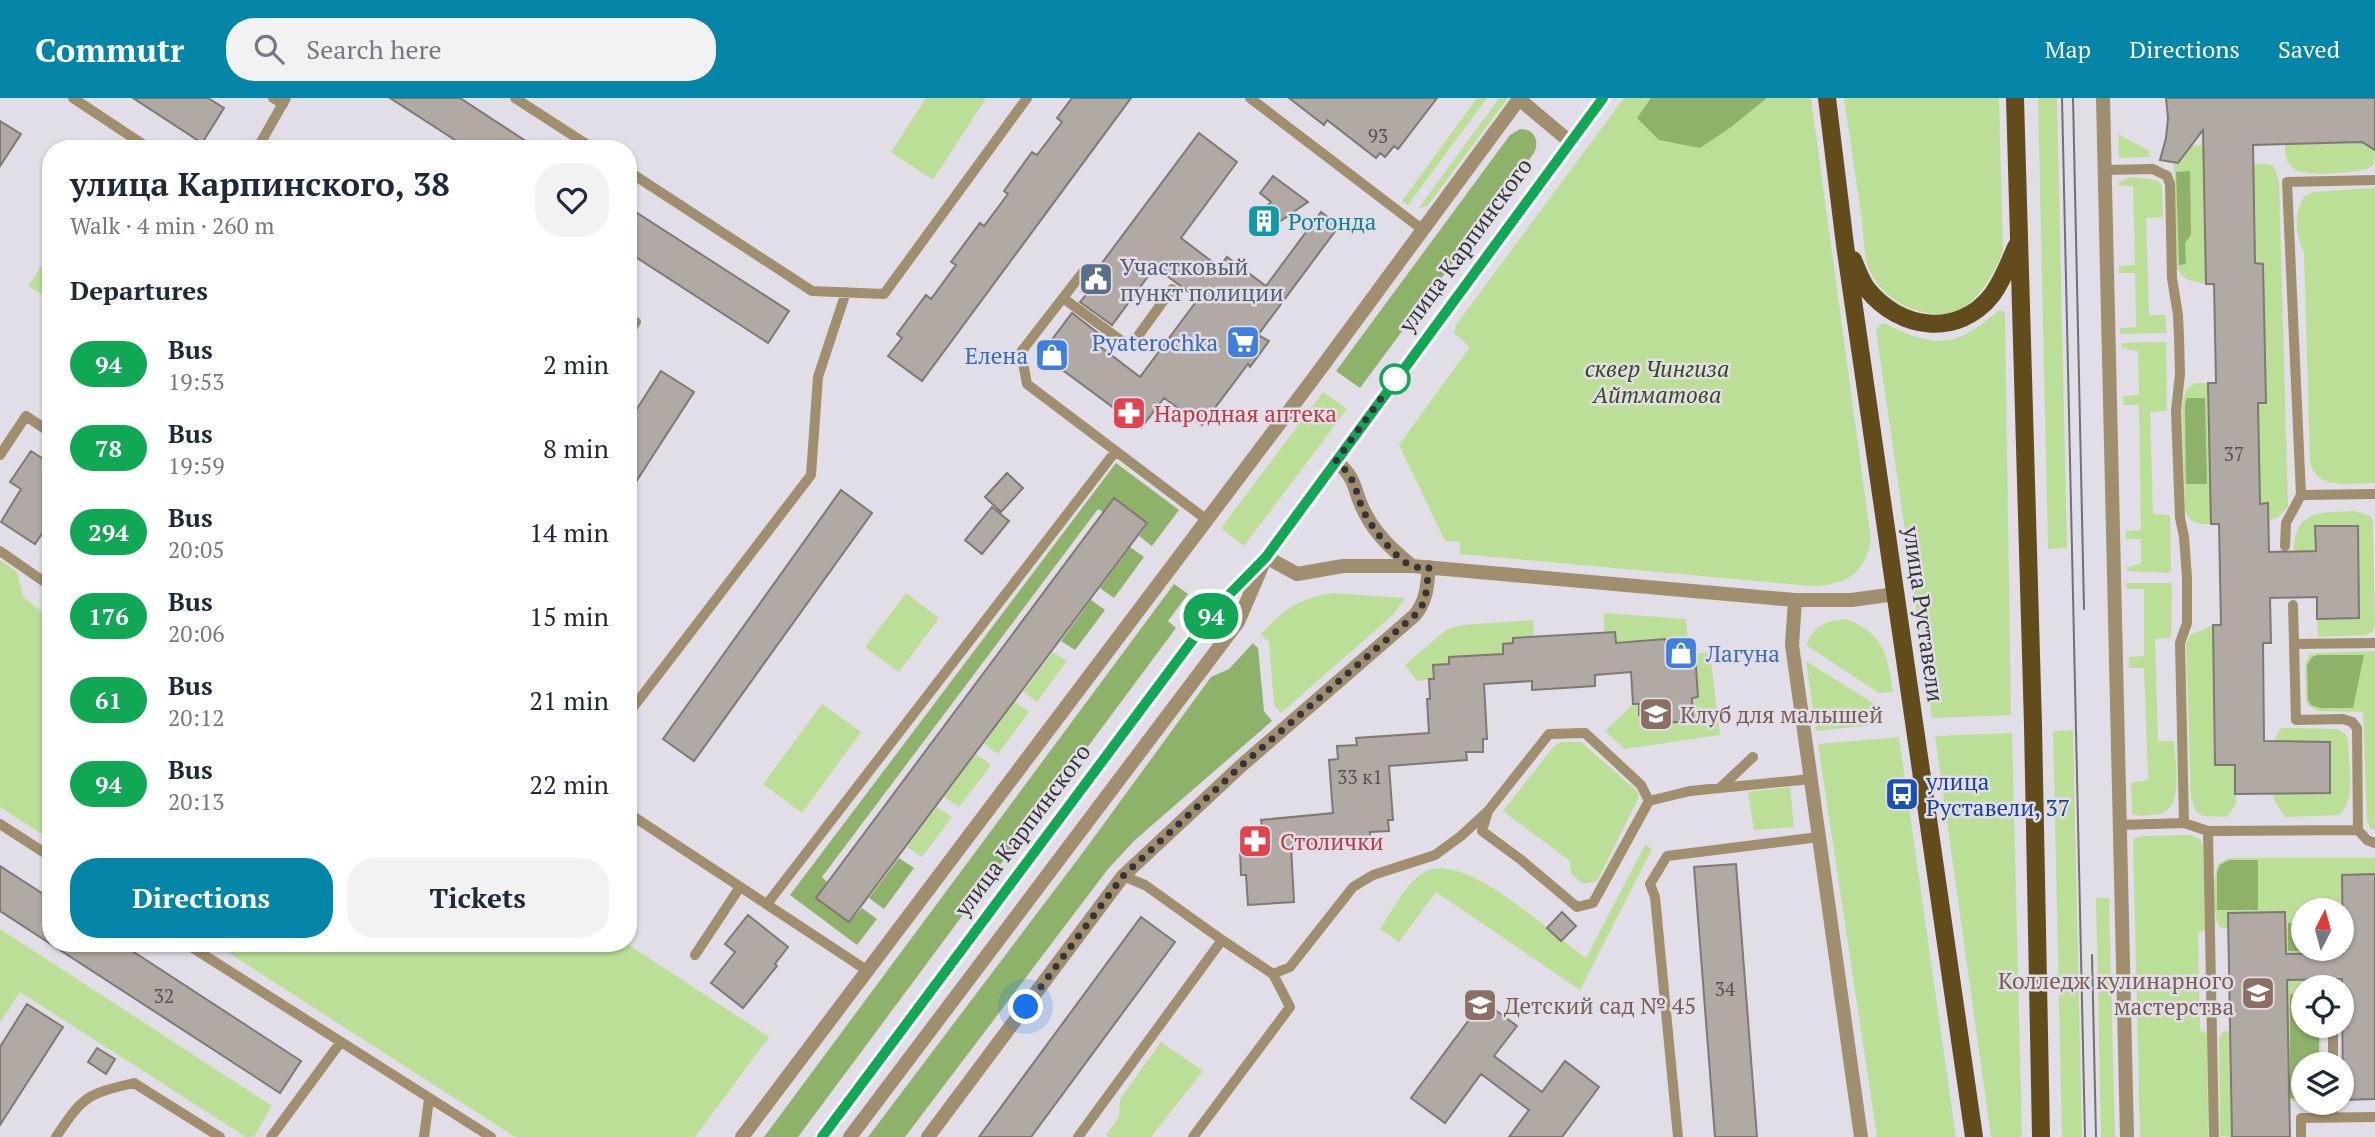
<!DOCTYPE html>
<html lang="en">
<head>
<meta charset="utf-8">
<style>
  body { margin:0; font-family:"PT Serif",serif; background:#f2f2f3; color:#1f2937; height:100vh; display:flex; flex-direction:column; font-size:26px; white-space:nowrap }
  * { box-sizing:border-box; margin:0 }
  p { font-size:23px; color:#747a83 }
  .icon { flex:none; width:38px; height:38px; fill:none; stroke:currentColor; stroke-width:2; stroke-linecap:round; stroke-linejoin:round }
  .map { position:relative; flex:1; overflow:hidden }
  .panel { position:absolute; left:42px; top:42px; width:595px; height:812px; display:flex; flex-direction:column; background:#fff; border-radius:28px; box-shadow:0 2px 5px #0004 }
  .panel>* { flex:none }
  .badge { padding:0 14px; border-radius:23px; font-size:24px; line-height:46px }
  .needle { width:46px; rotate:6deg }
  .controls { position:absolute; left:2291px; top:800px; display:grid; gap:14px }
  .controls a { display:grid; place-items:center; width:63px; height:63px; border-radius:50%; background:#fff; box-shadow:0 2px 5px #0004; font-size:35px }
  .you { position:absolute; width:35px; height:35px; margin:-18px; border:5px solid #fff; border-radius:50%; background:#1a73e8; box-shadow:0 0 0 10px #1a73e833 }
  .map>.badge { position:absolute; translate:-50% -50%; box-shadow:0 0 0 4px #fff }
  h2 { padding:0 28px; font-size:26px; line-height:63px }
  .round { display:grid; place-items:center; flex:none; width:74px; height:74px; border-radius:28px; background:#f2f2f3 }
  .head { display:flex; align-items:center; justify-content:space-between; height:119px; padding:0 28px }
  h1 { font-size:33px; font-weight:700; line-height:52px }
  .action { display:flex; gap:14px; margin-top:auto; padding:14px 28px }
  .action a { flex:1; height:80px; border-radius:28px; background:#0385a8; color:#fff; font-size:28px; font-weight:700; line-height:80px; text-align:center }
  .action a+a { background:#f2f2f3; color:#1f2937 }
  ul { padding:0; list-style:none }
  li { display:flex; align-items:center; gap:21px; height:84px; padding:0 28px }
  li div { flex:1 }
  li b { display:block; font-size:26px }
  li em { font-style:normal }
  li .badge { min-width:77px; font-weight:700; text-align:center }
  header { display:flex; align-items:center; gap:42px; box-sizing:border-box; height:98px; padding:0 35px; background:#0385a8; color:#fff }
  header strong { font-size:33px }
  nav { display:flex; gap:38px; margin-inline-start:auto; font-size:24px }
  .search { width:490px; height:63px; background:#f2f2f3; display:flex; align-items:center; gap:18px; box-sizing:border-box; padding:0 24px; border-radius:28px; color:#747a83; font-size:26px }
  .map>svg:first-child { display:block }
  .green { fill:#bbdf97; fill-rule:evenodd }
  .forest { fill:#8eb269 }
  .building { fill:#b1a9a3; stroke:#807873; stroke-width:2 }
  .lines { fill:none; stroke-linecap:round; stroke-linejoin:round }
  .lane { stroke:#9f8f6f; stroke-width:10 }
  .street { stroke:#9f8f6f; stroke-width:14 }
  .secondary { stroke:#7f6737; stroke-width:14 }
  .primary { stroke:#634c1b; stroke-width:18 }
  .tram { stroke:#726f75; stroke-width:2 }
  .line-casing { stroke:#fff; stroke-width:16 }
  .line { stroke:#10a855; stroke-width:10 }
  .walk { stroke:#363438; stroke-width:7; stroke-dasharray:0 12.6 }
  .stop-dot { fill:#fff; stroke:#10a855; stroke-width:3.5 }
  .labels { text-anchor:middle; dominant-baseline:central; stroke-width:5; stroke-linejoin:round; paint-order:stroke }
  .number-label { font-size:19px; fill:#555153 }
  .culture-label { font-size:23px; fill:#0d838f; stroke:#e2dee7; text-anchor:start }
  .street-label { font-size:23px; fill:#363438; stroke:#e2dee7 }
  .service-label { font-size:23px; fill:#4e5e75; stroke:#e2dee7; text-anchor:start }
  .shop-label { font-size:23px; fill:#366cbe; stroke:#e2dee7; text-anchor:end }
  .park-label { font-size:23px; font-style:italic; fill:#354d19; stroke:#e2dee7 }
  .health-label { font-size:23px; fill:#be3a42; stroke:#e2dee7; text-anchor:start }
  .education-label { font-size:23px; fill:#785e54; stroke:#e2dee7; text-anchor:start }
  .transit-label { font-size:23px; fill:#164399; stroke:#e2dee7; text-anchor:start }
</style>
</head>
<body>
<header>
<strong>Commutr</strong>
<div class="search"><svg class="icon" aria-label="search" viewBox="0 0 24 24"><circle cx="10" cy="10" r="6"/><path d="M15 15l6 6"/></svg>Search here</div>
<nav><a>Map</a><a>Directions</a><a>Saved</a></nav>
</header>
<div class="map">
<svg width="2375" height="1039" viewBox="0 0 2375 1039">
  <rect width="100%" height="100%" fill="#e2dee7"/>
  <path class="green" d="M926 0H986L933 82 891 54Z
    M1477 0H1487L1408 107 1402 103Z
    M1499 0H1508L1428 107 1418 111Z
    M1624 0H1811L1871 442C1864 477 1846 487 1811 488L1460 456V444L1445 443 1399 347 1470 249 1454 235 1456 227Z
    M1844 0H1999L2003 153C1993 178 1973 215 1943 216 1912 217 1882 200 1869 171 1863 157 1864 138 1862 123 1856 82 1850 41 1844 0Z
    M2038 0H2057L2067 450 2048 451Z
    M2118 36 2149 53V59L2119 60Z
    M2362 44 2375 52C2375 58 2375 64 2372 68 2361 76 2304 79 2294 71 2285 65 2285 56 2285 46Z
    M2203 47 2206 186C2192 183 2183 183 2177 170L2174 64 2191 48Z
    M2253 65 2273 67 2279 82 2288 409 2277 420 2268 422V406L2260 405 2258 305 2266 304 2263 166 2255 165Z
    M2130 79 2157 82 2162 88 2163 119 2146 120 2149 217H2166V235L2120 236V230L2136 229 2135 175H2119V168L2135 167 2133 88H2118L2120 83Z
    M2375 90V385C2352 385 2316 393 2310 364L2304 154C2295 137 2293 114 2305 98L2313 94Z
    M51 154V202L28 188Z
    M1998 213H2003L2005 216 2011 617 1932 620 1876 232 1881 226H1886C1935 251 1957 249 1998 213Z
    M2166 244 2167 313 2150 314 2153 416 2170 417 2171 475 2127 473V469L2141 466V441H2126V433L2141 432 2139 307H2123V298L2139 297 2138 253 2122 250V245Z
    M2195 285H2208L2211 426C2197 426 2191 426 2185 413L2182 307 2186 292Z
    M1323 294 1347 311 1244 448 1221 430Z
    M2355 413 2370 418 2373 423 2375 528 2372 534 2366 537 2318 539 2317 521 2359 520 2358 428 2316 429V453L2294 454C2295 410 2320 415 2355 413Z
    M0 462 17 474 23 499 51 521V742L0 709Z
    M2126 485H2172L2171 540 2155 541 2158 643H2174C2175 665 2186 716 2154 717 2146 717 2139 719 2132 716L2131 685 2148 682 2144 570H2129V559L2144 558V491H2127Z
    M906 495 939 520 899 574 865 549Z
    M1332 495 1405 500 1393 517 1281 615 1274 607 1269 544 1261 536C1284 511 1298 501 1332 495Z
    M1604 515 1686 521 1688 545 1666 546 1665 541 1638 543 1616 549 1604 535Z
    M1845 521C1884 534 1888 559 1893 594L1879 595 1806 547C1814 528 1825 523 1845 521Z
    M1533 522 1534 539 1513 540V545L1503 546 1504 563 1449 559V566L1433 567 1434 581 1417 583 1405 567 1446 532 1462 527Z
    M2213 527 2215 667H2235L2236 706 2227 719 2204 718 2196 714 2191 700 2186 545 2190 537Z
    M2375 553V732L2370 730 2367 722 2363 614 2318 613 2309 608 2306 603 2305 566 2310 556 2317 555Z
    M1053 554 1067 563 1037 604 1023 594Z
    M1695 555H1710L1720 637 1625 651 1605 633 1633 606H1639V616H1646L1647 626 1693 623 1692 600 1698 599Z
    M1806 563 1879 609 1881 626 1816 633Z
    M1015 604 1029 614 998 656 984 646Z
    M822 606 861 634 802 715 763 686Z
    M2281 630 2337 631 2345 636 2348 641C2348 663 2357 702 2339 717L2285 719 2274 702V696L2330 695V644L2274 643Z
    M2073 632 2082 1039H2062L2053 633Z
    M2012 635 2022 1039H1991L1935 638Z
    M1899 639 1956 1039H1877L1818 646Z
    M1562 644H1581L1638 694V701L1597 783 1583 786 1571 776 1570 763 1503 713 1555 647Z
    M976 656 991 667 959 709 944 699Z
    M1790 689 1794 729 1754 732 1748 694Z
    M937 709 952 719 922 759 907 749Z
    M2191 737 2201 742 2203 749 2205 832 2198 835 2200 932 2207 936 2208 1039H2140L2133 741 2143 738Z
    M1645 747 1652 751 1580 892 1436 794 1399 844 1380 831C1393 812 1406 783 1427 773 1467 754 1554 838 1586 860Z
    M2229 760H2375V776L2342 777 2343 855 2286 856 2285 814 2229 815 2228 831 2220 829C2212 818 2213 779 2218 766ZM2303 812H2342V850H2303Z
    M2096 800H2109L2115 1039H2101Z
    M0 831 272 1008 254 1039H246L20 894 0 925Z
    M213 845H626L769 939 695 1039H515Z
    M2342 881V909V889H2303V928H2320L2321 966H2303V1003H2289L2287 882Z
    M2224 933 2230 934 2232 1039 2220 1038 2219 939Z
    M1161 944 1203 973 1151 1039H1110L1106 1037 1119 1019 1120 1001Z"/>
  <path class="forest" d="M1651 0H1767L1731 29 1700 50 1659 42 1637 20Z
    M1520 31C1534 31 1540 42 1534 55L1360 290 1336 273 1510 37Z
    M2190 73 2191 137 2185 145 2186 166 2179 167 2176 74Z
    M2187 300H2205L2207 386H2186L2185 307Z
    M1116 365 1179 412 1152 448 1139 438 1148 425 1114 400 1103 414 1098 411 822 779 827 784 816 800 849 825 862 810 877 821 857 847 790 797Z
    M1130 449 1144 459 1114 500 1100 490Z
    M1174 486 1188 496 1168 523 1176 530 798 1039H764Z
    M1091 502 1105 512 1075 552 1061 543Z
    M1253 545 1258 550 1264 613 1272 623 1135 742 1108 771 905 1039H868L1084 753 1211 579 1229 571Z
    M2318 557H2364L2353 610H2320L2311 607 2308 602 2307 567 2312 559Z
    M899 760 914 770 884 811 869 800Z
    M2258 762V812H2217V774L2220 767 2229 762Z
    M2288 825H2303V850L2341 851V853H2288Z
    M2290 896H2303V928H2319V966H2303V1000H2290Z"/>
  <path class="building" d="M133 0H208L224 10 202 45Z
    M390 0H460L538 51H469Z
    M1072 0H1131L922 283 888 258 902 240 897 236 926 197 931 201 956 167 951 164 980 125 984 128 1008 96 1004 93 1032 54 1037 57 1062 24 1057 20Z
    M1289 0H1437L1398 51 1394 48 1385 59 1380 55 1376 60 1327 22 1324 27Z
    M2166 0H2375V52L2362 44 2253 47 2255 165 2263 166 2266 305H2258L2260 406 2268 405 2269 454 2316 453 2315 428H2358L2359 520 2317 521V499L2270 500 2271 545H2263L2264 643 2330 644V695L2235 696V667H2215L2213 527H2221L2219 426H2211L2208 285H2216L2214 186H2206L2203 32 2178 65 2160 62 2166 40 2168 20Z
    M0 23 21 36 0 68Z
    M1199 35 1237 64 1181 140 1219 169 1227 159 1266 188 1321 114 1339 128 1258 237 1269 243 1250 269 1248 266 1202 327 1164 300 1141 330 1041 256 1072 215 1103 239 1097 246 1140 279 1198 201 1155 169 1112 227 1080 204 1086 197 1081 193Z
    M1273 78 1308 104 1266 133H1262L1255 127V120L1271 104 1260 95Z
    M628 109 789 213 768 245 628 154Z
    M661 273 694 294 628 396V325Z
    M31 353 51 366V422L35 446 1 424 21 391 10 384Z
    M1007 375 1023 390 1001 414 985 399Z
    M841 392 872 415 694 663 663 641Z
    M1114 400 1147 425 849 824 816 800Z
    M992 409 1009 423 982 456 965 442Z
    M1615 534 1616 545 1665 541 1666 546 1688 545 1689 555H1695L1698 599 1692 600 1693 623 1646 626V616L1639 617V606H1633L1631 574 1595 577V588L1532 592V583L1484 586 1487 641H1483V654H1466L1467 662 1389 668 1393 722H1388L1389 733 1370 734V742L1291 747 1294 804 1248 807 1246 777H1241L1240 752H1245L1243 730 1262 728 1261 722 1333 715 1329 662 1338 661 1337 648 1357 647 1356 640 1429 635 1427 601H1430L1429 581H1434L1433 567 1449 566V559L1503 556V546L1513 545V540Z
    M1736 766 1757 1039H1715L1694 769Z
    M0 768 51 801V845H120L301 963 280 995 0 813Z
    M2375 776V1001L2343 1002 2342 881 2287 882 2290 1039H2232L2228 815 2285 814 2286 856 2343 855 2342 777Z
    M1562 814 1576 828 1561 843 1547 830Z
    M748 817 788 849 775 866 777 868 743 910 711 885 735 854 725 846Z
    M1141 819 1175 844 1031 1039H979Z
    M1483 903 1517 928 1494 958 1542 994 1565 963 1599 989 1562 1039H1509L1529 1012 1481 976 1445 1025 1411 1000Z
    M27 906 63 929 0 1027V949Z
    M97 950 115 961 106 976 88 964Z"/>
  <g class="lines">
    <path class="lane" d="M73 0 150 51
      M273 0 283 6
      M515 0 594 51
      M1250 0 1423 132
      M257 51 286 0
      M2105 72 2153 71 2167 78 2170 86 2172 180 2178 217 2179 239 2180 276 2176 313 2180 420 2184 439 2187 480V525L2180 545 2184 725
      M628 73 812 193 884 196 1027 0
      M2375 82 2287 84 2301 397 2375 396
      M1083 174 1021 254 1027 286 1207 422
      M1063 200 1130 249 1172 191
      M628 236 636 224
      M0 357 26 318 51 335
      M2285 448 2286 425 2301 397
      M0 453 43 483 51 470
      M2293 507 2294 546
      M2375 545 2294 546 2296 622 2343 621 2352 624 2357 630 2358 732 2367 742 2375 745
      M628 616 811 377 818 279 846 194
      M1720 690 1753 659
      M1488 713 1482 733 1520 761 1577 809 1593 805 1649 703
      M628 715 868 873
      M0 726 51 759
      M2120 727 2184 725 2208 733 2358 732
      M2208 733 2214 1039
      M767 806 1115 354
      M185 845 491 1039
      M695 857 740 789
      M1273 876 1290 869 1353 789 1373 777 1435 757 1461 738 1488 713 1549 636 1585 635 1641 687 1649 703 1690 693 1811 681
      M2333 928V966
      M2333 1004V1019
      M56 1039C83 998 87 996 134 985L220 1039
      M271 1039 340 945
      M424 1039 429 1001
      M1078 1039 1222 842 1145 787 1123 778
      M1193 1039 1290 909 1273 876 1222 842
      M1678 1039 1655 799 1650 786 1667 758 1819 739
      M2301 1039V1020L2375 1019"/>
    <path class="street" d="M2103 0 2127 1039
      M1336 363C1359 383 1352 391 1365 415 1376 437 1393 452 1412 468
      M1795 502 1792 547 1861 1039
      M742 1039 1316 277 1519 1 1569 43
      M850 1039 1238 524 1266 459 1297 476 1343 468H1412L1795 502H1851L1896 496
      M928 1039 1123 778 1242 667 1415 517C1427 502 1427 488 1429 469"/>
    <path class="secondary" d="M821 1039 1218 508 1266 459 1603 0"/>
    <path class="primary" d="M1827 0 1845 147 1974 1039
      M2015 0 2033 627 2041 1039
      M1853 162C1857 171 1861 183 1867 191 1900 232 1958 240 1992 197 2003 182 2009 165 2016 149"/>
    <path class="tram" d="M2062 0 2085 1039
      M2073 0 2084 511
      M2092 857 2096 1039"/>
  </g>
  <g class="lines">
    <g class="line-casing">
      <path id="line" d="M822 1039 1218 508 1266 459 1603 0"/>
    </g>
    <use href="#line" class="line"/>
    <path class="walk" d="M1026 909 1123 778 1242 667 1415 517 1423 506 1426 495 1429 469C1424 469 1416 470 1412 468 1396 462 1368 425 1362 410 1354 388 1355 379 1336 363L1395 281"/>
  </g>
  <defs>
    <g id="building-square" transform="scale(1.75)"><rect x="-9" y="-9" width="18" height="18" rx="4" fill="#0f9aa8" stroke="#e2dee7"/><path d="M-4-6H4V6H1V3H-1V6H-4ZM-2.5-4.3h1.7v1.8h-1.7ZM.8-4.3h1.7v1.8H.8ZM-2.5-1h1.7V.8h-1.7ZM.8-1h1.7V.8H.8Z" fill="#fff"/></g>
    <g id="civic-square" transform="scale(1.75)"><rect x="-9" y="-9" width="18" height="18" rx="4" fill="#5c6f8a" stroke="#e2dee7"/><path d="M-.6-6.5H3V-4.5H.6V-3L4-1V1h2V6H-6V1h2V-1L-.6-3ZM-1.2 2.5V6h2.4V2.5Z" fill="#fff"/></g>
    <g id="supermarket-square" transform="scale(1.75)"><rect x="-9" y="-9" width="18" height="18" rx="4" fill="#3f7fe0" stroke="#e2dee7"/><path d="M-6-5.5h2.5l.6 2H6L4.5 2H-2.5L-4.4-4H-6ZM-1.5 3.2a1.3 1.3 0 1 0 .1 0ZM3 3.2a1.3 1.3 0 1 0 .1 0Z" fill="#fff"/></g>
    <g id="shop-square" transform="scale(1.75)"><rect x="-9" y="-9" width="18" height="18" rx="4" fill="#3f7fe0" stroke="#e2dee7"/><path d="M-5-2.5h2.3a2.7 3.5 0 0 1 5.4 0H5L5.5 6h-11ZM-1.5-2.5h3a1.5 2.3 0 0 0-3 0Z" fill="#fff"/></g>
    <g id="pharmacy-square" transform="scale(1.75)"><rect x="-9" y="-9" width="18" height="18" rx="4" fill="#e0444e" stroke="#e2dee7"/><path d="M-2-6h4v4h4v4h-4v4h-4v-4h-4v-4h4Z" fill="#fff"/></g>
    <g id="school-square" transform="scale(1.75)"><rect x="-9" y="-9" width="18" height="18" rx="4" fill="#8d6e63" stroke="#e2dee7"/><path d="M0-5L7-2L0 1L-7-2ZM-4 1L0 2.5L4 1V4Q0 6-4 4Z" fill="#fff"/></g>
    <g id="bus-square" transform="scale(1.75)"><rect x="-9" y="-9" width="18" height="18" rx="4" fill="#1a4fb4" stroke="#e2dee7"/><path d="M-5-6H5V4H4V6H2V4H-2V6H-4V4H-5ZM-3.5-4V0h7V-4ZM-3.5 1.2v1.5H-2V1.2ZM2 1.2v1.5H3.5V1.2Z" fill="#fff"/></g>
    <g id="university-square" transform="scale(1.75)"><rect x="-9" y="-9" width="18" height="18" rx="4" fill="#8d6e63" stroke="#e2dee7"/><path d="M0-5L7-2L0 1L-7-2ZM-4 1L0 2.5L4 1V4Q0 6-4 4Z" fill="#fff"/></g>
  </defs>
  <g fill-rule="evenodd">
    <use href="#building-square" x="1264" y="123"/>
    <use href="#civic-square" x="1096" y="181"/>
    <use href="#supermarket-square" x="1243" y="244"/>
    <use href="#shop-square" x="1052" y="257"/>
    <use href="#pharmacy-square" x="1129" y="315"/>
    <use href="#shop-square" x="1681" y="555"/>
    <use href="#school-square" x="1656" y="616"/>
    <use href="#bus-square" x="1902" y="696"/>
    <use href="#pharmacy-square" x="1255" y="743"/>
    <use href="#university-square" x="2258" y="895"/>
    <use href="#school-square" x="1480" y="907"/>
  </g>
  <circle class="stop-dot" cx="1395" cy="281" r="14"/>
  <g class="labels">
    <g class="number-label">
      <text x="1378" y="37">93</text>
      <text x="2234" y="355">37</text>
      <text x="1360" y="678">33 к1</text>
      <text x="1725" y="890">34</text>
      <text x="164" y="897">32</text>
    </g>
    <g class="culture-label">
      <text x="1288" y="123">Ротонда</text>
    </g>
    <g class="street-label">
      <text transform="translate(1465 147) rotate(-54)">улица Карпинского</text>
      <text transform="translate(1924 516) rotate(82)">улица Руставели</text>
      <text transform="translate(1022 732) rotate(-53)">улица Карпинского</text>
    </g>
    <g class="service-label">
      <text x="1120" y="168">Участковый<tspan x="1120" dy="26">пункт полиции</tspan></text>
    </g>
    <g class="shop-label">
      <text x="1218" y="244">Pyaterochka</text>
      <text x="1028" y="257">Елена</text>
      <text x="1706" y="555" text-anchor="start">Лагуна</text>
    </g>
    <g class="park-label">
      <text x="1657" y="270">сквер Чингиза<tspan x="1657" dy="26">Айтматова</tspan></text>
    </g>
    <g class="health-label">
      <text x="1154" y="315">Народная аптека</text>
      <text x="1280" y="743">Столички</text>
    </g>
    <g class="education-label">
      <text x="1680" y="616">Клуб для малышей</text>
      <text x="2234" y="882" text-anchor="end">Колледж кулинарного<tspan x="2234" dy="26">мастерства</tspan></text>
      <text x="1504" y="907">Детский сад № 45</text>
    </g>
    <g class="transit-label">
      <text x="1926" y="683">улица<tspan x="1926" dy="26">Руставели, 37</tspan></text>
    </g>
  </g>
</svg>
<div class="controls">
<a><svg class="needle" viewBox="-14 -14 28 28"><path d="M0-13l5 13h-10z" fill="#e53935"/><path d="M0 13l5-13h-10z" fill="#747a83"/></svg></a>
<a><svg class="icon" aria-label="locate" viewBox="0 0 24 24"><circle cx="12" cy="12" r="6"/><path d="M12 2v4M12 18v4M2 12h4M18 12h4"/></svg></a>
<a><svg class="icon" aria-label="layers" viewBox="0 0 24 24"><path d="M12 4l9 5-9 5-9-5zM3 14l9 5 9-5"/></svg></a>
</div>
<div class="you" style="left:1026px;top:909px"></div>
<b class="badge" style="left:1211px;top:518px;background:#10a855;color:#fff">94</b>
<section class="panel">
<div class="head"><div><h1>улица Карпинского, 38</h1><p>Walk · 4 min · 260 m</p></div><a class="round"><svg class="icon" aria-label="heart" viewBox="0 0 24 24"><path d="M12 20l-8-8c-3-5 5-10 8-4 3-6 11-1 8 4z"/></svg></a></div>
<h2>Departures</h2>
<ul>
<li><span class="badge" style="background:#10a855;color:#fff">94</span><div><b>Bus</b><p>19:53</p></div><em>2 min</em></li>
<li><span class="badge" style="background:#10a855;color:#fff">78</span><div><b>Bus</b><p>19:59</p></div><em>8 min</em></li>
<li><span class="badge" style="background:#10a855;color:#fff">294</span><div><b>Bus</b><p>20:05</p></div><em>14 min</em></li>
<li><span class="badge" style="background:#10a855;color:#fff">176</span><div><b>Bus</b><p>20:06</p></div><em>15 min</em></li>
<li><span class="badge" style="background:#10a855;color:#fff">61</span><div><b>Bus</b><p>20:12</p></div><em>21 min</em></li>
<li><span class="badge" style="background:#10a855;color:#fff">94</span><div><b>Bus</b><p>20:13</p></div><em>22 min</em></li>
</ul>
<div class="action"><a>Directions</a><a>Tickets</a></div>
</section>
</div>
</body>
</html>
